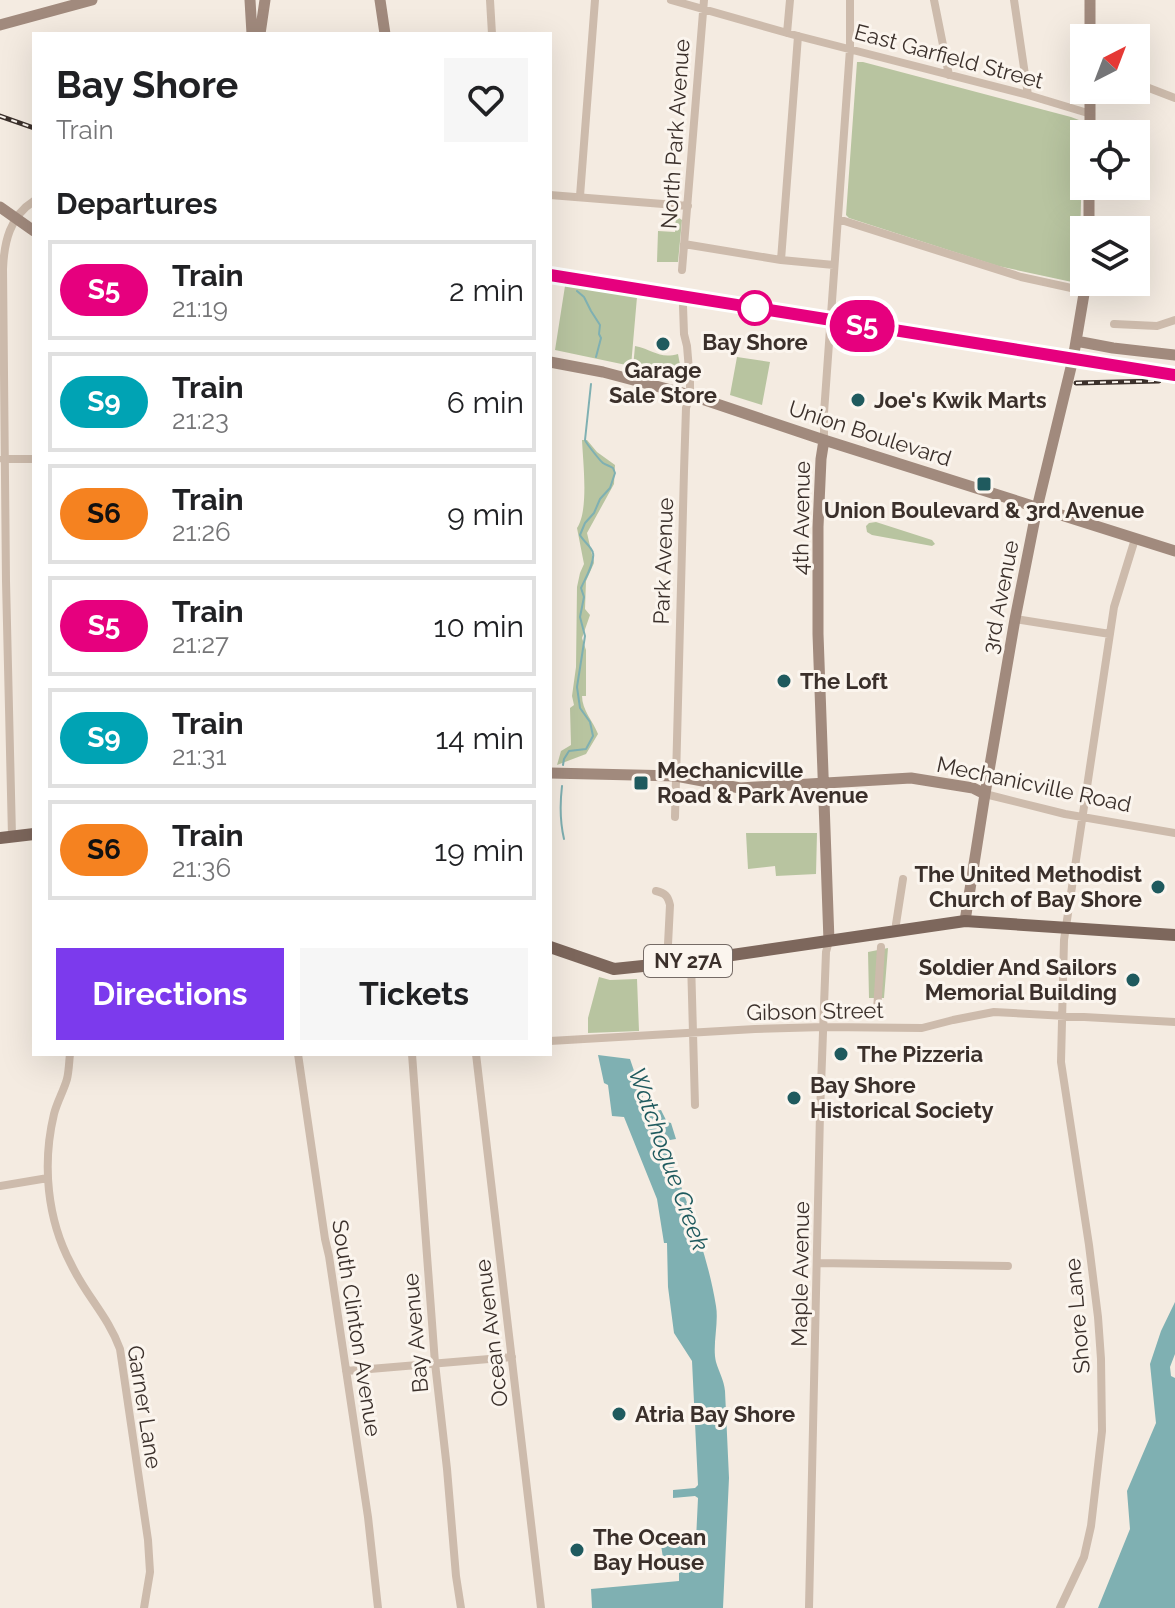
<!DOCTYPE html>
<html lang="en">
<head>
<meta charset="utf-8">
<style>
  body { margin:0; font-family:Raleway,sans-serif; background:#f6f6f6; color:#202124; height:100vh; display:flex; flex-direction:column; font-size:30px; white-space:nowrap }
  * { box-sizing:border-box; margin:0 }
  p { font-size:26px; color:#757577 }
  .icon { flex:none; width:44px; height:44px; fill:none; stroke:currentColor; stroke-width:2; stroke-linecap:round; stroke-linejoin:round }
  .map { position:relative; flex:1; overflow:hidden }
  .drawer { position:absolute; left:32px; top:32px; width:520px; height:1024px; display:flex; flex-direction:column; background:#fff; border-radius:0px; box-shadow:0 8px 32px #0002 }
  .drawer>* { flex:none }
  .badge { padding:0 16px; border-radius:26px; font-size:28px; line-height:52px }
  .needle { width:52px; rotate:42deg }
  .controls { position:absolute; left:1070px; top:24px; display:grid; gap:16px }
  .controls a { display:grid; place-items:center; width:80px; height:80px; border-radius:0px; background:#fff; box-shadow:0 8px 32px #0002; font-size:40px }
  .map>.badge { position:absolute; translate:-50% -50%; box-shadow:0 0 0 4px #fff }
  h2 { padding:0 24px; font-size:30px; line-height:72px }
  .round { display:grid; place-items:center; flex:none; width:84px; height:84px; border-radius:0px; background:#f6f6f6 }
  .head { display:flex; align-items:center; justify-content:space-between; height:136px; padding:0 24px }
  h1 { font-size:38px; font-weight:700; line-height:60px }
  .primary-button { display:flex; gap:16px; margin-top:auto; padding:16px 24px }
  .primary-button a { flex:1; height:92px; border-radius:0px; background:#7c3aed; color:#fff; font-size:32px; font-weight:700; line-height:92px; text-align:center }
  .primary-button a+a { background:#f6f6f6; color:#202124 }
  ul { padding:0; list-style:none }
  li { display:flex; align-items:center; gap:24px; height:100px; margin:0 16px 12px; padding:0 8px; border:4px solid #e0e0e0; border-radius:0px }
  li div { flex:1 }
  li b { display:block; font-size:30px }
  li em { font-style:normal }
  li .badge { min-width:88px; font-weight:700; text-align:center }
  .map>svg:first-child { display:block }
  .green { fill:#b8c4a0 }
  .water { fill:#7fb0b2 }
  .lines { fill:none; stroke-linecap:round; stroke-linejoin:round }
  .stream { stroke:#7fb0b2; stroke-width:2 }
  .street { stroke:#cdbbac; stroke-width:8 }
  .secondary { stroke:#a18a7d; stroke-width:11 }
  .primary { stroke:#7d675c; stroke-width:12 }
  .rail-casing { stroke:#3b302b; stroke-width:5 }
  .rail { stroke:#fbf5ee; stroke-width:2; stroke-dasharray:6; stroke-linecap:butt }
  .line-casing { stroke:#fff; stroke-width:18 }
  .line { stroke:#e6007e; stroke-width:12 }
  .stop-dot { fill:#fff; stroke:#e6007e; stroke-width:4 }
  .poi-dot { fill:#1f5a5e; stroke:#fbf5ee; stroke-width:3 }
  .labels { text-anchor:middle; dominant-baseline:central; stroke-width:6; stroke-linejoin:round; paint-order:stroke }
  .shield { fill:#fbf5ee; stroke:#756b66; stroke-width:2 }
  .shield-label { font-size:20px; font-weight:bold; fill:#3b302b }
  .street-label { font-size:22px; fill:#3b302b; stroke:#fbf5ee }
  .stop-label { font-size:22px; font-weight:bold; fill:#3b302b; stroke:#fbf5ee }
  .poi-label { font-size:22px; font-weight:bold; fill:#3b302b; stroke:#fbf5ee; text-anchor:start }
  .water-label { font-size:24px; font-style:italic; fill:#1f5a5e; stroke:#fbf5ee }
</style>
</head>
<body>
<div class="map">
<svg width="1175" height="1608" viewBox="0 0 1175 1608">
  <rect width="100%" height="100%" fill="#f4ebe1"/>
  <path class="green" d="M857 62H863L1071 117 1079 120 1083 127 1079 279 1072 282 998 266 849 218 846 215Z
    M676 216 682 220 678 262H657L658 231 675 232Z
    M565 286 637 297 631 366 555 350Z
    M635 346C654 350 659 359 678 354L681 370 678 376 673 379 633 368Z
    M737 357 770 362 762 405 730 395Z
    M582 440H587L597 452 615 465 614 484 587 533 594 563 586 581 585 609 590 615 582 638 586 650V696H582C582 710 593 721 598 734L586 754 557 765 561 751 571 745 570 708 574 705 572 696 576 667 577 587 580 573 584 564 577 528C589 511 583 462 582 440Z
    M876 522 932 540 935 544 932 546 872 535 867 532 866 526 869 523Z
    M746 833H817L816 874 776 876 775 866 748 869Z
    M888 948 884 998H869L868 952Z
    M599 977 610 980 637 979 639 1031 588 1033V1018Z"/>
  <path class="water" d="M598 1055 630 1059 648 1112 661 1110 667 1122 671 1123 676 1139 664 1141C684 1195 707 1250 716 1306 719 1324 712 1345 716 1362 719 1372 724 1380 725 1391L729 1478 723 1608H592L591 1589 679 1581V1570L665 1571 661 1545 696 1540 698 1498 695 1496 673 1498V1490L695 1488 698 1485 692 1361 674 1333 668 1287 667 1243H664L657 1199 624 1117 612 1116 608 1085 604 1083Z
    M1175 1302V1354L1170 1367 1171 1376 1175 1378V1608H1098L1130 1529 1127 1491 1156 1423 1150 1364 1161 1331Z"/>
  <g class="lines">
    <path class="stream" d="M577 291 584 297 591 311 600 325 599 334 601 338 596 357
      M563 765 564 759 569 751 586 749 593 736 590 722 580 708 577 687 585 636 580 617 584 597 581 588C585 579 595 562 593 553 592 547 583 541 580 535L585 523 594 513 600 499 610 488 615 473 613 468C610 466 606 465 603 463 601 462 586 443 585 440L591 384
      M562 786C560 803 560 822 564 839"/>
    <path class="street" d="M490 0 492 34
      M671 0 798 36 1028 95 1091 114
      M934 0 949 75
      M1014 0 1028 95
      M787 33 790 0
      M1136 83 1175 98
      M550 195 688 206
      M580 196 595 0
      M838 219 1021 277 1085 291
      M684 244 781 260 834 265
      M781 260 798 36
      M682 270 704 0
      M1114 324 1157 326 1175 320
      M824 440V413L850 49V0
      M3 459H34
      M1015 619 1110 634
      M985 794 1065 814 1175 833
      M675 817 684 471 686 408 690 395V382L687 346 684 334 683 306
      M12 836 6 581 3 269C4 242 10 216 34 201
      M656 891C665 893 668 896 670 905L667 964
      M896 924 903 879
      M691 961 695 1105
      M877 1011 881 947
      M550 1041 755 1029 824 1027 922 1028 953 1020 994 1012 1175 1022
      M70 1054C69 1062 69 1071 67 1079 64 1090 57 1102 54 1114 42 1164 47 1219 71 1264 86 1296 108 1316 120 1349L148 1540 150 1572 144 1608
      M298 1054 325 1239 329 1256 368 1517 378 1608
      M412 1054 435 1363 447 1469 456 1576 461 1608
      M476 1054 541 1608
      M0 1186 48 1178
      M818 1263 1008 1266
      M346 1371 512 1357
      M809 1608 820 1113 826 952 829 941
      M1060 1608 1084 1557 1091 1526 1102 1431 1101 1359 1098 1317 1089 1245 1061 1062 1064 940 1114 607 1135 539"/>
    <path class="secondary" d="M250 0 252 34
      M380 0 385 34
      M0 25 92 0
      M260 34 265 0
      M1090 38V0
      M1090 90V134
      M0 207 34 231
      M1089 230V186
      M1076 341 1113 348 1175 355
      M550 362 603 372 690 395 824 440 1175 551
      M824 440 821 459 818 527V634L829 941
      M550 773 676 776 740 788 911 778 973 788 985 794
      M965 921 985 794 1015 619 1037 508 1073 359 1086 282"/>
    <path class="primary" d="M0 838 34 834
      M550 947 614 969 691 961 965 921 1175 935"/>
    <g class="rail-casing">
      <path id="rail" d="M0 116 34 128
        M550 275 1175 375
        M1076 383 1159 381"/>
    </g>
    <use href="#rail" class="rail"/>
  </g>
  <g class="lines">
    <g class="line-casing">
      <path id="line" d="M550 275 1175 375"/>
    </g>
    <use href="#line" class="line"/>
  </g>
  <circle class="stop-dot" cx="755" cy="308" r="16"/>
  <g class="poi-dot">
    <circle cx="663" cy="344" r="8"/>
    <circle cx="858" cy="400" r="8"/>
    <rect x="976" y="476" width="16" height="16" rx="4"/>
    <circle cx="784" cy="681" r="8"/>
    <rect x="633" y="775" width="16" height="16" rx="4"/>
    <circle cx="1158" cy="887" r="8"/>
    <circle cx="1133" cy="980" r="8"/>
    <circle cx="841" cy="1054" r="8"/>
    <circle cx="794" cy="1098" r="8"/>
    <circle cx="619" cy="1414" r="8"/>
    <circle cx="577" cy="1550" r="8"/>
  </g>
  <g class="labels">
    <rect class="shield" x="644" y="945" width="88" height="32" rx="6"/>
    <g class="shield-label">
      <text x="688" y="961">NY 27A</text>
    </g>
    <g class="street-label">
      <text transform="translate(949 56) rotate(15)">East Garfield Street</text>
      <text transform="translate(675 134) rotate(-86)">North Park Avenue</text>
      <text transform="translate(870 433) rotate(18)">Union Boulevard</text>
      <text transform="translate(801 518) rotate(-89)">4th Avenue</text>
      <text transform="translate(663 561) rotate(-88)">Park Avenue</text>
      <text transform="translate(1000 597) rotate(-79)">3rd Avenue</text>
      <text transform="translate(1034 784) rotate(12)">Mechanicville Road</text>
      <text transform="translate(815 1011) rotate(-1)">Gibson Street</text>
      <text transform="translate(800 1274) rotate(-89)">Maple Avenue</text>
      <text transform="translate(1077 1316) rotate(-95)">Shore Lane</text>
      <text transform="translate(357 1328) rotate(81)">South Clinton Avenue</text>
      <text transform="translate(415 1333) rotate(-95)">Bay Avenue</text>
      <text transform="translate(491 1333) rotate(-97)">Ocean Avenue</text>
      <text transform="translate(145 1407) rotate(81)">Garner Lane</text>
    </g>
    <g class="stop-label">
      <text x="755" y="342">Bay Shore</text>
    </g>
    <g class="poi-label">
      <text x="663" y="370" text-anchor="middle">Garage<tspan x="663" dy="25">Sale Store</tspan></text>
      <text x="874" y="400">Joe's Kwik Marts</text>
      <text x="984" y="510" text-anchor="middle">Union Boulevard &amp; 3rd Avenue</text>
      <text x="800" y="681">The Loft</text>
      <text x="657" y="770">Mechanicville<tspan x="657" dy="25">Road &amp; Park Avenue</tspan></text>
      <text x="1142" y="874" text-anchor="end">The United Methodist<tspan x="1142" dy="25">Church of Bay Shore</tspan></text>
      <text x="1117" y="967" text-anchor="end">Soldier And Sailors<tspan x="1117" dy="25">Memorial Building</tspan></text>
      <text x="857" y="1054">The Pizzeria</text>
      <text x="810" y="1085">Bay Shore<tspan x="810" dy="25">Historical Society</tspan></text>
      <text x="635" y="1414">Atria Bay Shore</text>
      <text x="593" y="1537">The Ocean<tspan x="593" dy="25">Bay House</tspan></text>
    </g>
    <g class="water-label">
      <text transform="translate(669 1159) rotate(70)">Watchogue Creek</text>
    </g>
  </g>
</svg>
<div class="controls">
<a><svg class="needle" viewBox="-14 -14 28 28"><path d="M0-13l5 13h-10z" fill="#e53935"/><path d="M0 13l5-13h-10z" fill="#757577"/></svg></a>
<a><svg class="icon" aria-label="locate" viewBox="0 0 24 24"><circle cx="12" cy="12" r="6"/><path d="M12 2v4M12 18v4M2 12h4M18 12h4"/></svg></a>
<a><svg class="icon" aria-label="layers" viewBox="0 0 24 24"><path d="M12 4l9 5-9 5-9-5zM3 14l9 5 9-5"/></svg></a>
</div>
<b class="badge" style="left:862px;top:326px;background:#e6007e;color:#fff">S5</b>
<section class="drawer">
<div class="head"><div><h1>Bay Shore</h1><p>Train</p></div><a class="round"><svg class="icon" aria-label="heart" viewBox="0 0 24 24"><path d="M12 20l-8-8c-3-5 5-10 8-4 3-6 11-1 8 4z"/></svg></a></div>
<h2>Departures</h2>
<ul>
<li><span class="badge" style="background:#e6007e;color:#fff">S5</span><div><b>Train</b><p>21:19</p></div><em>2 min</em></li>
<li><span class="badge" style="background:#00a3b4;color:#fff">S9</span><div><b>Train</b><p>21:23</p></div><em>6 min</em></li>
<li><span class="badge" style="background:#f58220;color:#111">S6</span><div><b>Train</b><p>21:26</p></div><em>9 min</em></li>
<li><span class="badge" style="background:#e6007e;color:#fff">S5</span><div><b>Train</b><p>21:27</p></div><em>10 min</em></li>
<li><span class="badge" style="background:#00a3b4;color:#fff">S9</span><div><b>Train</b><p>21:31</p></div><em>14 min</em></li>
<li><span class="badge" style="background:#f58220;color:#111">S6</span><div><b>Train</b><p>21:36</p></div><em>19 min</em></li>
</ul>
<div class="primary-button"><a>Directions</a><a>Tickets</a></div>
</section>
</div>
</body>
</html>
